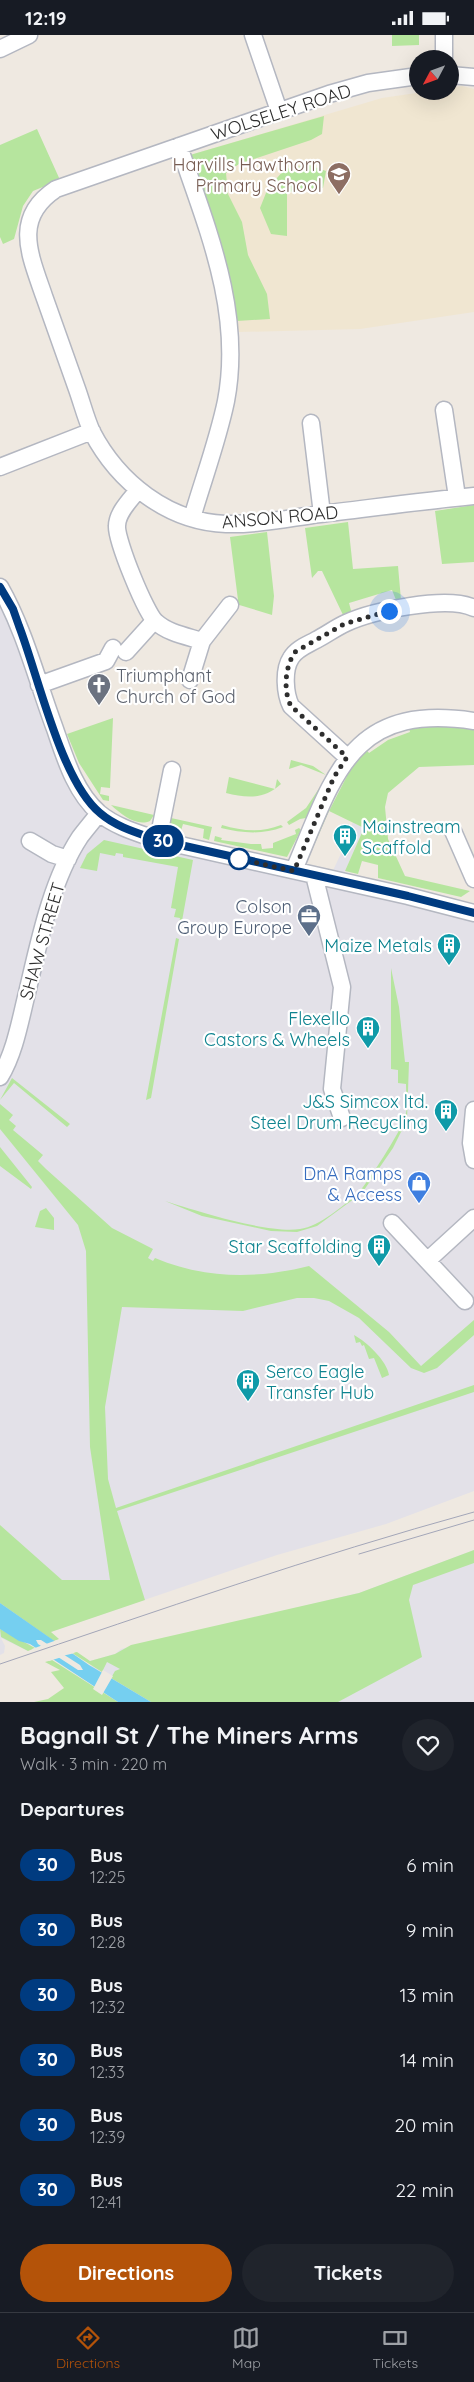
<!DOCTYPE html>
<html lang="en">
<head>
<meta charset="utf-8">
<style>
  body { margin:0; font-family:Quicksand,sans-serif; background:#20242c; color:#f1f3f6; height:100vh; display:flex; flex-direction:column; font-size:19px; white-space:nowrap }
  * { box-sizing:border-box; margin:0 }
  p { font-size:16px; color:#9ea1a6 }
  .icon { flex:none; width:28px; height:28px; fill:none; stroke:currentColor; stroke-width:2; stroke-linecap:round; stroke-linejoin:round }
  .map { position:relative; height:1667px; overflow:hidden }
  .sheet { display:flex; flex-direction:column; background:#171b24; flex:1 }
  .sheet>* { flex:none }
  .badge { padding:0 10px; border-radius:16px; font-size:18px; line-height:32px }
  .needle { width:32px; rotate:229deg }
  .controls { position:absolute; left:409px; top:15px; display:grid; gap:10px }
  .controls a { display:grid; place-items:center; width:50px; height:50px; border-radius:50%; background:#171b24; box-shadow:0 5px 20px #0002; font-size:25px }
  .you { position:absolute; width:25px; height:25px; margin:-12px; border:4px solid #fff; border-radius:50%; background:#1a73e8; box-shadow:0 0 0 8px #1a73e833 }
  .map>.badge { position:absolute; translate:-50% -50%; box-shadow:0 0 0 2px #fff }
  h2 { padding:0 20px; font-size:19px; line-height:45px }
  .round { display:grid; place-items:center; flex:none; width:52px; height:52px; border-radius:26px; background:#20242c }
  .headline { display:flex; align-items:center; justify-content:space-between; height:85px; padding:0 20px }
  h1 { font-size:24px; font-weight:700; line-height:38px }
  .button { display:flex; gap:10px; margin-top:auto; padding:10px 20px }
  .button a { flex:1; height:58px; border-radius:30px; background:#b45309; color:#fff; font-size:20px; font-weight:700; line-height:58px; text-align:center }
  .button a+a { background:#20242c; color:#f1f3f6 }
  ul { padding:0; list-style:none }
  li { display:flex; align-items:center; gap:15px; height:65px; padding:0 20px }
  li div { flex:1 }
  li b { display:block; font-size:19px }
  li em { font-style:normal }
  li .badge { min-width:55px; font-weight:700; text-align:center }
  .status { display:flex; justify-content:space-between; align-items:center; height:35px; padding:0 25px; background:#171b24; direction:ltr }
  .status svg { height:14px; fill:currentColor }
  .menu { display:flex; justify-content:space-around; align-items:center; height:70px; border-top:1px solid #363941; background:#171b24; font-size:14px; color:#9ea1a6 }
  .menu a { display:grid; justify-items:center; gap:2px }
  .menu .on { color:#b45309 }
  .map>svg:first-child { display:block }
  .industrial { fill:#e3e1e8 }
  .education { fill:#f0e6d1 }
  .green { fill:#b6e59e }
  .water { fill:#75cff0; fill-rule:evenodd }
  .pier { fill:#efe9e1 }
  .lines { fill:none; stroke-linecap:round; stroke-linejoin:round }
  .minor-casing { stroke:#b4b7c1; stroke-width:19 }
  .minor { stroke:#fff; stroke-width:16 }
  .tram { stroke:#a3a6b8; stroke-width:1 }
  .line-casing { stroke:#fff; stroke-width:11 }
  .line { stroke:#003b80; stroke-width:8 }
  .walk { stroke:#2e2e2e; stroke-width:5; stroke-dasharray:0 9 }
  .stop-dot { fill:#fff; stroke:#003b80; stroke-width:2.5 }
  .labels { text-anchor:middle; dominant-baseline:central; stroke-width:4.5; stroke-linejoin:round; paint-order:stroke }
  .street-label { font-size:18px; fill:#2e2e2e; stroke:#fff }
  .education-label { font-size:18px; fill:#785e54; stroke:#fff; text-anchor:end }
  .worship-label { font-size:18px; fill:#5b616d; stroke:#fff; text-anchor:start }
  .culture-label { font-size:18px; fill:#0d838f; stroke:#fff; text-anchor:end }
  .service-label { font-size:18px; fill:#4e5e75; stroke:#fff; text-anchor:end }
  .shop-label { font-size:18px; fill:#366cbe; stroke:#fff; text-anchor:end }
</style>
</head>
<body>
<div class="status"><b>12:19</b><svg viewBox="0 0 49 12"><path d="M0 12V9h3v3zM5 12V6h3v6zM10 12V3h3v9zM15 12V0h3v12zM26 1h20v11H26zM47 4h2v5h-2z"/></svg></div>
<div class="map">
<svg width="474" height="1667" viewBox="0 0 474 1667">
  <rect width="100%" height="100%" fill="#efe9e1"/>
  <path class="industrial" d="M0 552 79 752 128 795 329 844 345 810 343 809 353 787 364 793 345 836 343 847 474 878V1456L386 1489 277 1520 50 1597 33 1601 28 1616 1 1603 5 1611 4 1618 0 1620Z
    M474 1515V1667H135L96 1641 90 1626 115 1619 121 1614 359 1558Z"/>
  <path class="education" d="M462 51 474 54V277L360 294 239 297 218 200 190 120 382 63 430 56H450V53Z"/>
  <path class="green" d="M392 0H419V10L392 11Z
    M324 81 322 99 311 105 239 129 226 138 228 159 242 187 248 220 267 259 270 284 237 286 218 200 190 120Z
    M37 94 60 145 33 156 23 171 14 204 3 209 0 202V110Z
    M309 130 326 136 323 153 287 157V201L271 199 260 173 268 153 285 134Z
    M474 470V527L442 529 435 476Z
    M348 487 353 534 398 531 401 565H396L392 555 349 568 352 579 344 582 322 536H318L312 543 305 493Z
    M267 497 274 561 272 580 236 569 238 565 230 502Z
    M113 683 110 753 101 752 100 759 109 761V766L103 765 79 728 67 699Z
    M408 690 474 691V730L419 732 388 758 385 772 388 804 405 841 470 856 461 862 378 843V830L362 826 358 839 345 836 364 793 329 776 309 822 306 821 326 775 329 776 347 741 343 737 365 713 369 718 388 705 410 697Z
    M291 725 313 731 326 740 301 730 289 734Z
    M229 742 275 754 277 744 281 749C264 765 246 763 226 758Z
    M322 749 306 783 300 784 289 790 287 787 306 773Z
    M111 770 154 780 150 786C136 792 121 779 111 770Z
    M171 783 212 792 209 805 203 803 204 794 183 789 180 799 172 794 170 790Z
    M222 790C242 796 261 798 281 790L283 792C262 800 242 798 221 793Z
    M299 793 301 795 287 822 214 806 215 801 222 803 221 805 251 809H261L262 814 273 813V808L296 799 295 795Z
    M104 805 193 825 180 897 178 896 180 883 174 882 176 874 171 873 178 832 123 822V819L116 818 115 821 100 818 97 836 80 833 87 819Z
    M176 903 179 904 151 1063 146 1065Z
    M391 933 399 972 405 1027H409L407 1085 393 1113 362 1158 317 1191 297 1197 271 1196 202 1181 165 1166C197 1176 268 1199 300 1194 320 1191 343 1171 358 1158 368 1148 400 1097 405 1083 408 1073 406 1059 406 1049L398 1048V1035L391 1034Z
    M12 1043 70 1089 67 1092 14 1048 0 1065Z
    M0 1069 13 1080 9 1085 16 1091 13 1095 43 1120 38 1126 46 1134 112 1193 153 1214 148 1223 153 1226 155 1223C205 1244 257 1244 309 1231L389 1297 421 1331 474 1285V1300L437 1333 424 1338 411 1333 359 1283 329 1266 314 1263H297L243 1276 122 1272 105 1372 108 1444 116 1473 474 1350V1357L117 1476 145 1565 51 1597 59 1604 54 1606 0 1568V1490L62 1545H110L90 1412 86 1216 78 1190 0 1094Z
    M0 1112 32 1152 31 1154 0 1131Z
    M46 1173 54 1183V1195L35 1192 40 1176Z
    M354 1300C367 1307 387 1326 389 1340L382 1343 374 1323 369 1324 364 1310 362 1311 360 1307 356 1308Z
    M474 1515V1528L413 1550 409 1565 422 1622 338 1667H151L111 1643 115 1636 120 1634 107 1627 102 1637 72 1618 77 1617 90 1626 115 1619 131 1610 359 1558Z
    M0 1594 35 1613 28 1616 1 1602Z
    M52 1625 118 1667H34L48 1664 64 1653 51 1637 60 1635 45 1627Z"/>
  <path class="water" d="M0 1568 89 1630 151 1667H118L30 1609 19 1606 0 1594ZM36 1605H41L80 1630 83 1635H78L38 1609Z"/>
  <path class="pier" d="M57 1605 75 1618 62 1621 45 1611 62 1622 49 1626 32 1614Z
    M103 1635 113 1641 102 1660 93 1654Z"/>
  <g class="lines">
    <g class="minor-casing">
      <path id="minor" d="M253 0 279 76
        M0 14 29 0
        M444 24V0
        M450 40 474 42
        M418 41 368 48 329 59 56 154C12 183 30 220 44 261 55 292 66 323 77 354 82 368 86 384 92 397 118 447 168 487 226 489 257 490 289 483 320 479 371 473 423 466 474 461
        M179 111C207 193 243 277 226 366 218 405 203 445 192 483
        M444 375 457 462
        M311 388 322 479
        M0 432 92 396
        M138 455C130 465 117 478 117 491 116 505 146 579 156 587 168 598 186 601 202 606
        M0 552C25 596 37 646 55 694 65 723 75 757 99 778 116 792 138 798 158 805L408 861 474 878
        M126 617 154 586
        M190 645 202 606 230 570
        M39 650 106 626 113 613
        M347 722 291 671C285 659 283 635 291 623 296 614 307 610 316 605 326 600 335 593 346 588 372 576 447 560 474 573
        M453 796 474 844
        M158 805 172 735
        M30 806 52 819 68 824
        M294 835C334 741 350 667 474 686
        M314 840 342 952 332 1054 342 1083
        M0 1042C15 1017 20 986 27 958 39 907 51 846 80 802 86 794 93 786 99 778
        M474 1075 471 1108 474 1125
        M392 1188 465 1266
        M428 1225 474 1183"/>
    </g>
    <use href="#minor" class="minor"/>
    <path class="tram" d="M359 1519 474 1485
      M0 1629C157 1576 314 1521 474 1477"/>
  </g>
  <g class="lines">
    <g class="line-casing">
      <path id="line" d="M0 552 13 574 19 591C38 640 61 746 100 778 116 792 138 798 158 805L408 861 474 878"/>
    </g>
    <use href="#line" class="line"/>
    <path class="walk" d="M239 824 294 836 334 742 347 722 291 671C283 656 285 631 295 617L344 589 389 576"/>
  </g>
  <defs>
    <g id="school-pin" transform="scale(1.25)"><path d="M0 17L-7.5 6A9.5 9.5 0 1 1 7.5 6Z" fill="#8d6e63" stroke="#fff"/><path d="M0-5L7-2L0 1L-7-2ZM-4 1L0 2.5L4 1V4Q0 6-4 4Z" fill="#fff"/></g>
    <g id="church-pin" transform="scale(1.25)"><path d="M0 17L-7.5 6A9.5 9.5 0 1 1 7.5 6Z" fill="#6b7280" stroke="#fff"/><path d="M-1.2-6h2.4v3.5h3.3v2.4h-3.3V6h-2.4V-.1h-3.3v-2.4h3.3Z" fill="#fff"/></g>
    <g id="building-pin" transform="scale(1.25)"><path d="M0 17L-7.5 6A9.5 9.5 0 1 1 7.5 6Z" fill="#0f9aa8" stroke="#fff"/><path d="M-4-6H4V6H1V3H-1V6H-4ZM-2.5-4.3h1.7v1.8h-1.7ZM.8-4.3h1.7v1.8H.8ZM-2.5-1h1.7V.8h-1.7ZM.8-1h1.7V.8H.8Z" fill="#fff"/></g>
    <g id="office-pin" transform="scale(1.25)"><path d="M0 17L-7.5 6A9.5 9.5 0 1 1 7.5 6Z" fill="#5c6f8a" stroke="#fff"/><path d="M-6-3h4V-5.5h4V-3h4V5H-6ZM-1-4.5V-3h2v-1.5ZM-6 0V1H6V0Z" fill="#fff"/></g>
    <g id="shop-pin" transform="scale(1.25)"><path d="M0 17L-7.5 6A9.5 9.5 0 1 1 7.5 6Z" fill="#3f7fe0" stroke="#fff"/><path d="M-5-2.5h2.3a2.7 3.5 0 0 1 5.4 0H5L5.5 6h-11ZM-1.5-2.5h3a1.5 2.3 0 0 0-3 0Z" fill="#fff"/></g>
  </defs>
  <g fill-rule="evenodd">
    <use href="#school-pin" x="339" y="139"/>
    <use href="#church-pin" x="99" y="650"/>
    <use href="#building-pin" x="345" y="801"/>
    <use href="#office-pin" x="309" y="881"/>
    <use href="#building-pin" x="449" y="910"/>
    <use href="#building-pin" x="368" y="993"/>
    <use href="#building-pin" x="446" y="1076"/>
    <use href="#shop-pin" x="419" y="1148"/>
    <use href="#building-pin" x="379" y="1211"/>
    <use href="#building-pin" x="248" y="1346"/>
  </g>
  <circle class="stop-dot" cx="239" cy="824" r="10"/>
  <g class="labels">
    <g class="street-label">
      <text transform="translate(281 77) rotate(-18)">WOLSELEY ROAD</text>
      <text transform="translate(280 482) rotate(-5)">ANSON ROAD</text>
      <text transform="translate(42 906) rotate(-74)">SHAW STREET</text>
    </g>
    <g class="education-label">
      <text x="322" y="129">Harvills Hawthorn<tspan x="322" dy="21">Primary School</tspan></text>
    </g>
    <g class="worship-label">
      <text x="116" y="640">Triumphant<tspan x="116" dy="21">Church of God</tspan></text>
    </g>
    <g class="culture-label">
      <text x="362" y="791" text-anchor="start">Mainstream<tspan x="362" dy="21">Scaffold</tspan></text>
      <text x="432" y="910">Maize Metals</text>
      <text x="350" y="983">Flexello<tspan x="350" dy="21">Castors &amp; Wheels</tspan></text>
      <text x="428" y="1066">J&amp;S Simcox ltd.<tspan x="428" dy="21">Steel Drum Recycling</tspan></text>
      <text x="362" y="1211">Star Scaffolding</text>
      <text x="266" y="1336" text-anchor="start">Serco Eagle<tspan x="266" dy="21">Transfer Hub</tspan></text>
    </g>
    <g class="service-label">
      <text x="292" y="871">Colson<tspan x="292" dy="21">Group Europe</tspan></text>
    </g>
    <g class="shop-label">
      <text x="402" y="1138">DnA Ramps<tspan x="402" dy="21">&amp; Access</tspan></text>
    </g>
  </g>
</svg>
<div class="controls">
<a><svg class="needle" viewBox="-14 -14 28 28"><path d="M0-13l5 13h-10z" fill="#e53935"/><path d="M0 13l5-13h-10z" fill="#9ea1a6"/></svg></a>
</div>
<div class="you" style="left:389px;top:576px"></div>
<b class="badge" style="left:163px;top:806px;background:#003b80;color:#fff">30</b>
</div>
<section class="sheet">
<div class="headline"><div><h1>Bagnall St / The Miners Arms</h1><p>Walk · 3 min · 220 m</p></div><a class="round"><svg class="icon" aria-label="heart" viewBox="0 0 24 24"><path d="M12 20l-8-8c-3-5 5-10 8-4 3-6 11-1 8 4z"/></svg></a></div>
<h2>Departures</h2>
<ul>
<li><span class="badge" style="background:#003b80;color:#fff">30</span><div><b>Bus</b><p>12:25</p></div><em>6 min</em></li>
<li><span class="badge" style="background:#003b80;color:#fff">30</span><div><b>Bus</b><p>12:28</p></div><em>9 min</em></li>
<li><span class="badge" style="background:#003b80;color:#fff">30</span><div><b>Bus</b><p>12:32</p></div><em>13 min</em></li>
<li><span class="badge" style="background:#003b80;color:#fff">30</span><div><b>Bus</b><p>12:33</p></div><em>14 min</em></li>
<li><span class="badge" style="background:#003b80;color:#fff">30</span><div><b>Bus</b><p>12:39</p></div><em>20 min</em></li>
<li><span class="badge" style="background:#003b80;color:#fff">30</span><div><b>Bus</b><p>12:41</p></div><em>22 min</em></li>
</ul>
<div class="button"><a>Directions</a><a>Tickets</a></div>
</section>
<nav class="menu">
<a class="on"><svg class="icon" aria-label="directions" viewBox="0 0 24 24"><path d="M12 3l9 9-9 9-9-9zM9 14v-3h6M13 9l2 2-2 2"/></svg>Directions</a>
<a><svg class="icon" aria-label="map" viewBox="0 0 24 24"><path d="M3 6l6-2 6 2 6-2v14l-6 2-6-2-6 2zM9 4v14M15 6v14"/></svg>Map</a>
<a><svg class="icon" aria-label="tickets" viewBox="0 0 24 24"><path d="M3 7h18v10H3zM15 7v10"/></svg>Tickets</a>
</nav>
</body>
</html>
